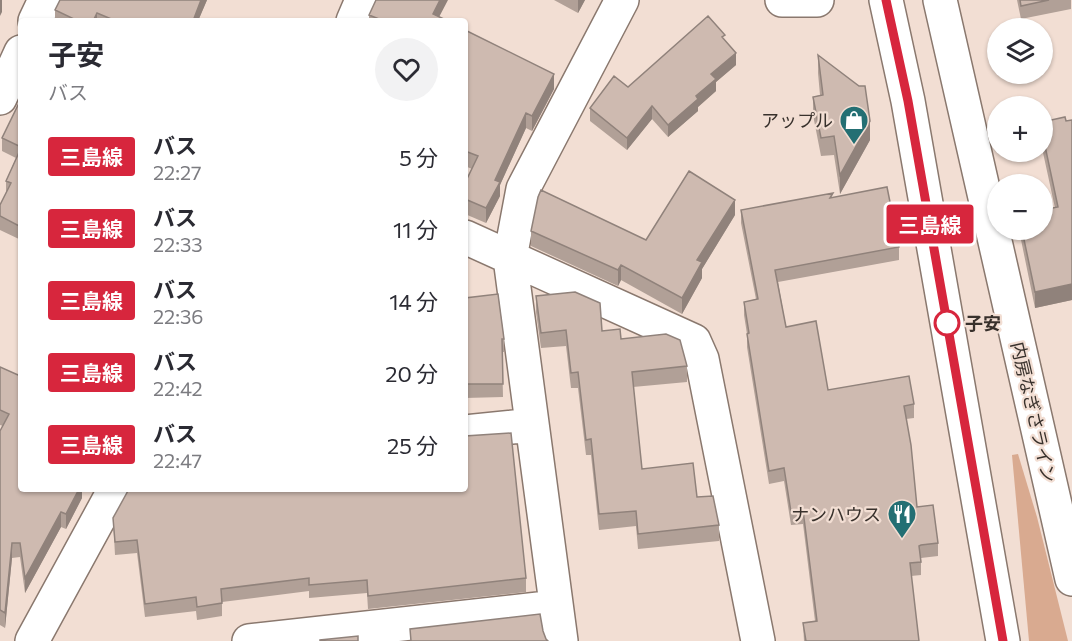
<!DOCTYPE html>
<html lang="ja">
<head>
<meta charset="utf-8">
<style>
  body { margin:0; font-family:Commissioner,"Noto Sans JP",sans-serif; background:#f2f2f3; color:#2b2b33; height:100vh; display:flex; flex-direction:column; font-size:22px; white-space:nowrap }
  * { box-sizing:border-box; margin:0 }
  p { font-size:20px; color:#7c7c81 }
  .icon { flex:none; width:33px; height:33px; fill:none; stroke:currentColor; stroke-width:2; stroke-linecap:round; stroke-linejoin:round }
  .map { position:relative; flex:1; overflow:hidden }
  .panel { position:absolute; left:18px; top:18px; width:450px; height:474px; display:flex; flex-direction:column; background:#fff; border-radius:6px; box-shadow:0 2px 4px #0004 }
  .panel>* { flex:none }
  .badge { padding:0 12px; border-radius:4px; font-size:21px; line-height:39px }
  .fabs { position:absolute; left:987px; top:18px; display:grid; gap:12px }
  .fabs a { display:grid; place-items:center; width:66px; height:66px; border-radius:50%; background:#fff; box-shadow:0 2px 4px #0004; font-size:30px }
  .map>.badge { position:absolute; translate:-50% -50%; box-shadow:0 0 0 3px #fff }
  .round { display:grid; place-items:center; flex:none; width:63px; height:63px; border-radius:32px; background:#f2f2f3 }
  .summary { display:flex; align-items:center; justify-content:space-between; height:102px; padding:0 30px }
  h1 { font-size:28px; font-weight:700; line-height:45px }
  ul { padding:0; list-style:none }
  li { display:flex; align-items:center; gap:18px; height:72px; padding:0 30px }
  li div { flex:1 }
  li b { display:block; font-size:22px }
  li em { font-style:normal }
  li .badge { min-width:66px; font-weight:700; text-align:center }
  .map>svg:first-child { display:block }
  .green { fill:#d9aa90 }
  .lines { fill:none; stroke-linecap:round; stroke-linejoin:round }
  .minor-casing { stroke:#8a786e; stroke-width:36 }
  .highway-casing { stroke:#8a786e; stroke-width:36 }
  .minor { stroke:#fff; stroke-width:33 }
  .highway { stroke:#fff; stroke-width:33 }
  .wall { fill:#b1a097 }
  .shaded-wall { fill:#90827b }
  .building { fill:#cebab0; stroke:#90827b; stroke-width:1.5 }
  .line-casing { stroke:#fff; stroke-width:14 }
  .line { stroke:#d7263d; stroke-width:9 }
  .stop-dot { fill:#fff; stroke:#d7263d; stroke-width:3 }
  .labels { text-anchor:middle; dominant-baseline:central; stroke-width:4.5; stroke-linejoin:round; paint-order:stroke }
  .poi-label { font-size:18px; fill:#38312c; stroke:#f2ded3; text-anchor:end }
  .stop-label { font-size:18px; font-weight:bold; fill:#38312c; stroke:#f2ded3; text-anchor:start }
  .street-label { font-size:18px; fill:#38312c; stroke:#f2ded3 }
</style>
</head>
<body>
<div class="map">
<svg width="1072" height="641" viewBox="0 0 1072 641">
  <rect width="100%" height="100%" fill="#f2ded3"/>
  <path class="green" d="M1018 454 1037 517 1068 641H1029L1012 455Z"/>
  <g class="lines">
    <g class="minor-casing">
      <path id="minor" d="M782 0H817
        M35 21 45 0
        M353 21 362 0
        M0 98 21 52
        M465 237 694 341 702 359 758 641
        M465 432 532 425
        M32 641 115 489
        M249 641 556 607
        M561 641 510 258 523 189 622 0"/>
    </g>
    <g class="highway-casing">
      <path id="highway" d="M886 0 908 101 1003 641
        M940 0 1072 579"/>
    </g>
    <use href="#minor" class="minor"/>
    <use href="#highway" class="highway"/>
  </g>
  <path class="wall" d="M60 0H207L198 21H55V10Z
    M554 0H585L578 13Z
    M1017 0H1071V9L1021 19Z
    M369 15 439 17 448 21H369Z
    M465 30 554 89 532 131 526 128 500 185V196L486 223 465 214V183L472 169 465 166Z
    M725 41 736 65 716 82V91L698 107V111L668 137 652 119 627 150 590 121V108L628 87Z
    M818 55 870 140 840 194 834 155 821 156 813 115V97L820 95 818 73Z
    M21 101V240L0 230V205L6 193V181L16 158 2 151V138Z
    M1066 121 1072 300 1035 308 1019 230H1042L1055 208 1042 148V122Z
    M833 198 899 247V260L778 282 786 327 828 390 914 404V418L906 419 917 507 938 543V556L921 558V575L911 576 919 641H804L803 623 815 621 803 524 791 525 784 481 769 484 747 347V334L744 315V302L756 299 741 223V210Z
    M735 215 702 269V278L682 314 621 280 618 286 531 246V231L646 240Z
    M536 296 602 331 687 366V382L633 387 642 469 697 497 719 525V541L638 549 636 526 599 530 591 455H586L578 388H571L566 346 541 348 536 312Z
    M465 298 504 339V352H502L503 397 465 398Z
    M0 367 18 375 21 489H82V498L66 529 61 527 25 593 20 557 12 558 5 628 0 625V431L3 426 0 425Z
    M113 518 526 578V592L368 609 367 593 309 598V591L222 602V616L197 620 196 611 145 617 137 553 115 555Z"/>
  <path class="shaded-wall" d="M0 0H2V12L0 16Z
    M201 0H207L198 21H193Z
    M440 0H448L437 21 433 14Z
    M578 0H585L578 13Z
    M97 13V21H93Z
    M736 53V65L716 82V91L698 107V111L668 137V125L696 96 711 74Z
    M554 74V89L532 131V116Z
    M652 106V119L627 150V138Z
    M526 113V128L500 185V196L486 223V208L495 180Z
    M870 121V140L840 194V175Z
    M735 200V215L702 269V278L682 314V298L697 260Z
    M621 265V280L618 286V270Z
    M1072 284V300L1035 308V292Z
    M79 489H82V498L66 529V514Z
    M61 512V527L25 593V578Z
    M12 543V558L5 628V613Z"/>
  <path class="building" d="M60 0H201L193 21H116L97 13 93 21H78L55 10Z
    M376 0H440L433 14 448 21H384L369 15Z
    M1020 0H1049L1021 6Z
    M708 16 725 35 722 37 736 53 711 74 716 79 696 96 698 99 668 125 652 106 627 138 590 108 614 76 628 87Z
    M465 30 554 74 532 116 526 113 495 180 500 182 486 208 465 199V183L478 156 465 151Z
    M818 55 859 86H865L870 121 840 175 834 136 821 138 813 97 823 95Z
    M20 101H21V147L2 138Z
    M1065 117 1066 121 1072 120V284L1035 292 1022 230H1042V210L1058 207 1042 132V122Z
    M21 148V227L0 216V205L11 183 6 181Z
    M689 171 735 200 697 260 702 262 682 298 621 265 618 270 531 231 538 197 541 190 646 240Z
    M887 187 899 247 775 270 786 327 816 321 828 390 909 376 914 404 904 406 911 445 917 507 933 505 938 543 921 545 919 546 921 562 910 563 919 641H806L803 623 817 621 803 510 791 512 784 468 769 471 747 334 749 333 744 302 758 299 741 210 833 193 830 198Z
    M575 292 600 303 602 331 620 329 621 339 666 334 680 340 687 366 632 372 642 469 693 463 697 497 713 496 719 525 638 534 636 511 599 514 591 439 586 440 578 372 571 373 566 330 541 333 536 296Z
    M498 294 504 339H502L503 384H465V298Z
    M0 367 18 375 21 369V489H79L66 514 61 512 25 578 20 543H12L5 613 0 610V431L9 414 0 410Z
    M511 433 526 578 368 596 367 580 309 585V578L221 589 222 603 197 607 196 597 145 604 137 540 115 542 113 518 129 489H465V436Z
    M540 614 543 631 546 639 548 641H411L410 629Z
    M358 636V641H320V640Z"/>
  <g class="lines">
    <g class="line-casing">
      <path id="line" d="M886 0 908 101 1003 641"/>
    </g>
    <use href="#line" class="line"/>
  </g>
  <defs>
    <g id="shop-pin" transform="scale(1.5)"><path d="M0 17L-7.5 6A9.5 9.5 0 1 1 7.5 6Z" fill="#236f73" stroke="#f2ded3"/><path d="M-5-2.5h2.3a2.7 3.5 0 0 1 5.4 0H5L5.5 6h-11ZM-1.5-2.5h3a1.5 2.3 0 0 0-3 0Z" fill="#fff"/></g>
    <g id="restaurant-pin" transform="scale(1.5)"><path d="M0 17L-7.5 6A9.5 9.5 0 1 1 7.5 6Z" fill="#236f73" stroke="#f2ded3"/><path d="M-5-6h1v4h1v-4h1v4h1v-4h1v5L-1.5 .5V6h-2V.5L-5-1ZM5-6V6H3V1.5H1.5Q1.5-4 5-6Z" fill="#fff"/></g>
  </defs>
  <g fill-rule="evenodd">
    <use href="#shop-pin" x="854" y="120"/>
    <use href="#restaurant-pin" x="902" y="514"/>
  </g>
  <circle class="stop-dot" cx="947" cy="323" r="12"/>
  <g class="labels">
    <g class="poi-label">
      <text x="833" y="120">アップル</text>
      <text x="881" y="514">ナンハウス</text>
    </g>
    <g class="stop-label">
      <text x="965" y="323">子安</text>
    </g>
    <g class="street-label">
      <text transform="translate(1034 412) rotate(77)">内房なぎさライン</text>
    </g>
  </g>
</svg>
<div class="fabs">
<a><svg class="icon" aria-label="layers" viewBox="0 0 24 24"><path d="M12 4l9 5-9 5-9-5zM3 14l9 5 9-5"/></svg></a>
<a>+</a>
<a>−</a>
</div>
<b class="badge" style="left:930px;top:224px;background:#d7263d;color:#fff">三島線</b>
<section class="panel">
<div class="summary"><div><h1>子安</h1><p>バス</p></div><a class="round"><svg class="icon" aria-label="heart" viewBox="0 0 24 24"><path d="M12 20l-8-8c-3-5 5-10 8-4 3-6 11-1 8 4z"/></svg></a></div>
<ul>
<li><span class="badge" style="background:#d7263d;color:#fff">三島線</span><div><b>バス</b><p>22:27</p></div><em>5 分</em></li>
<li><span class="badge" style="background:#d7263d;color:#fff">三島線</span><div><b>バス</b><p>22:33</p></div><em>11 分</em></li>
<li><span class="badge" style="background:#d7263d;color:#fff">三島線</span><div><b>バス</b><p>22:36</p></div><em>14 分</em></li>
<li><span class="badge" style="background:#d7263d;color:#fff">三島線</span><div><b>バス</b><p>22:42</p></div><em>20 分</em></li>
<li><span class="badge" style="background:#d7263d;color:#fff">三島線</span><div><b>バス</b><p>22:47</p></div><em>25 分</em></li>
</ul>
</section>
</div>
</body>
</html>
